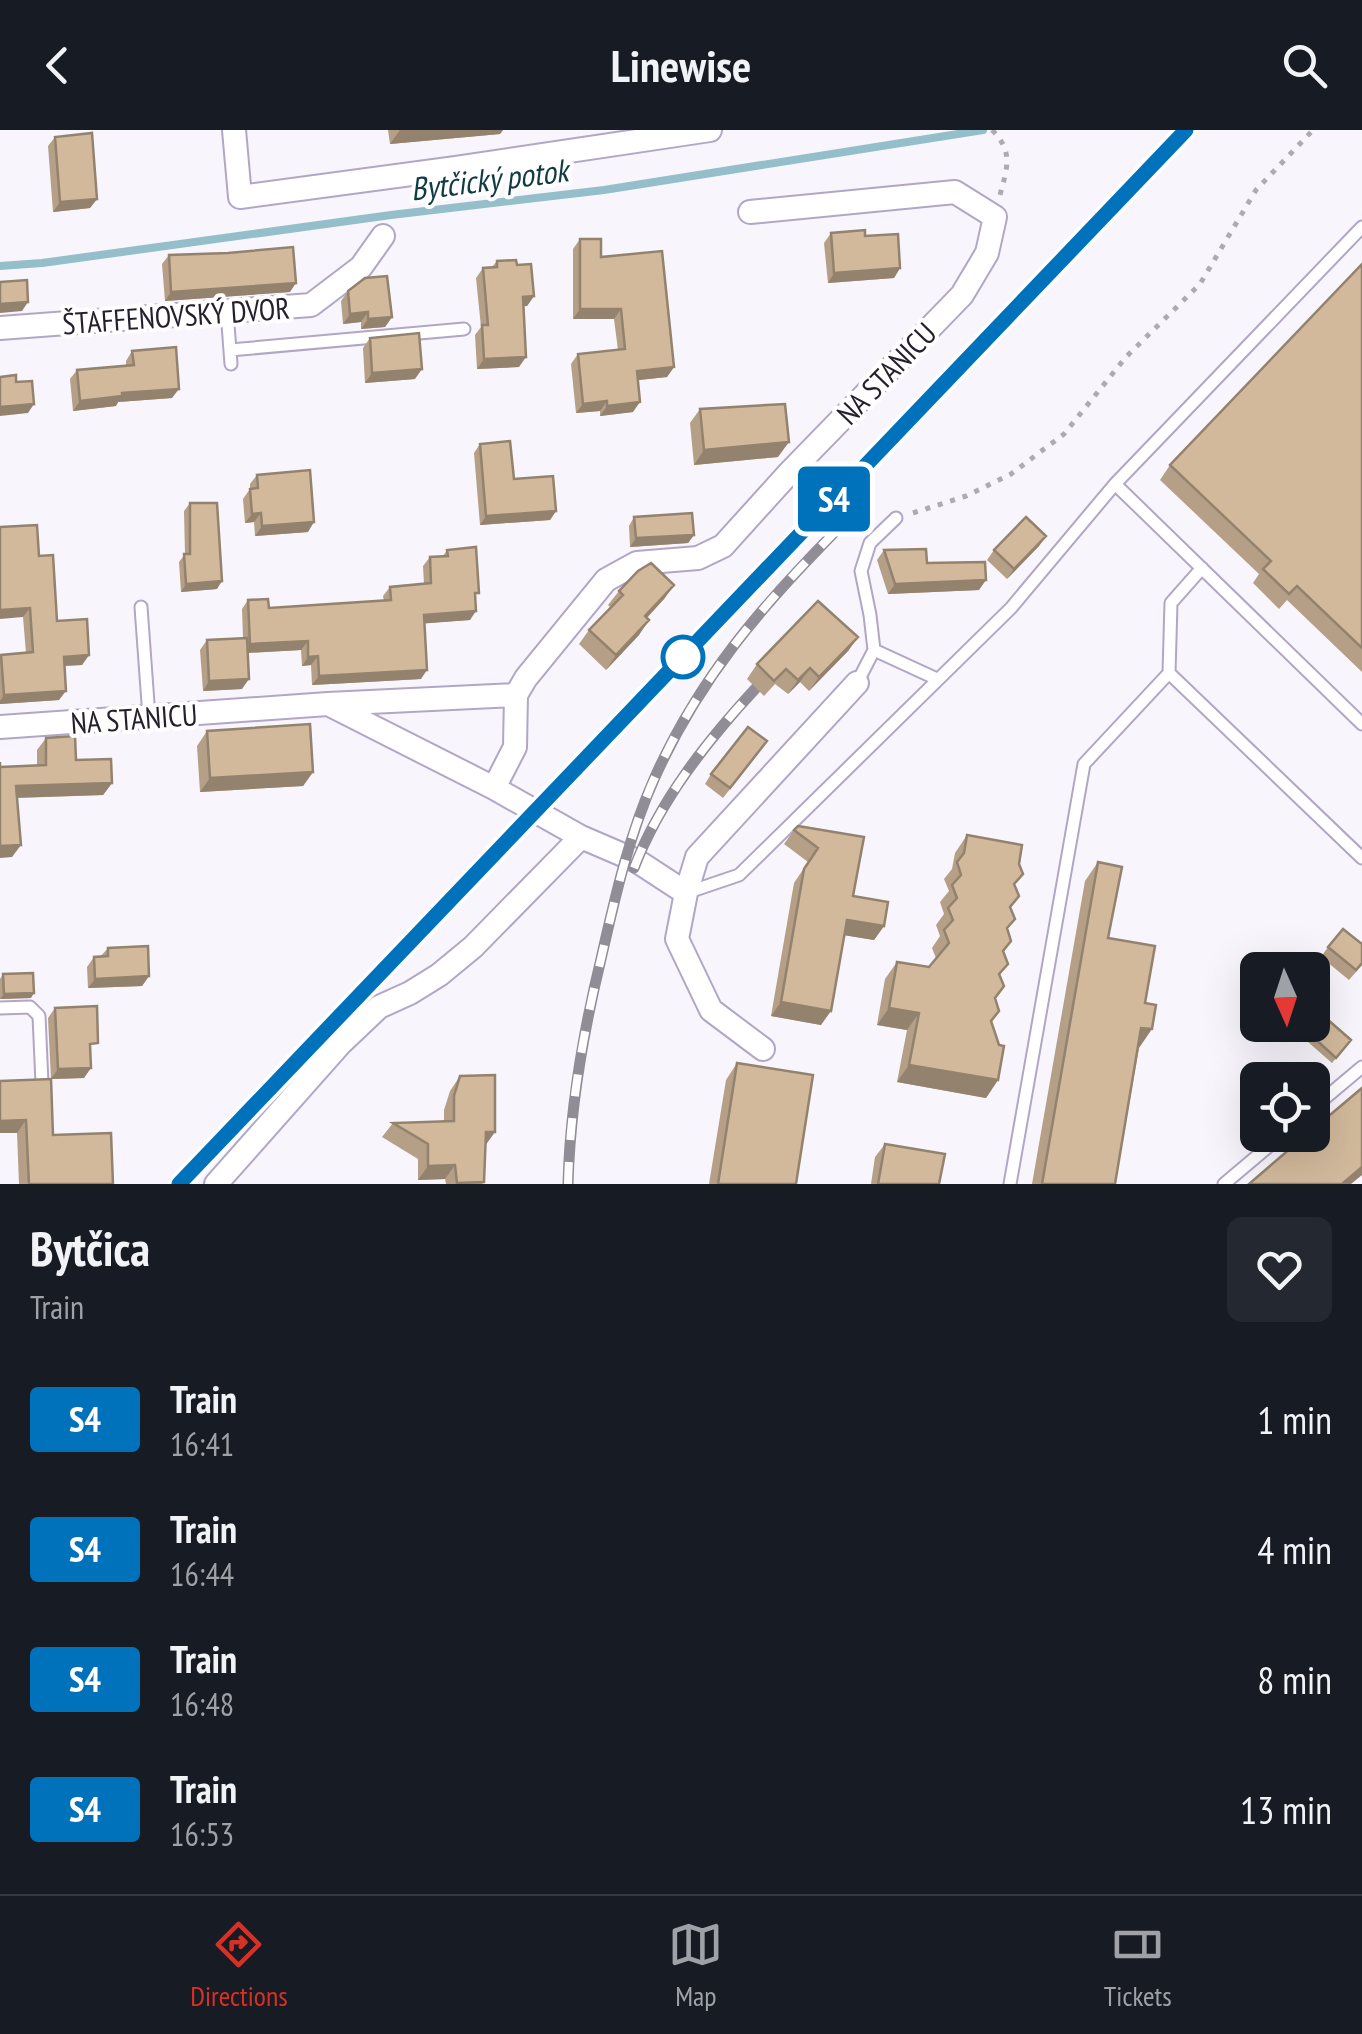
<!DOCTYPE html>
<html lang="en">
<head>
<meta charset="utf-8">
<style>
  body { margin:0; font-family:"PT Sans Narrow",sans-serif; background:#242831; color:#f1f3f6; height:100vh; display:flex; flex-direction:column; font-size:38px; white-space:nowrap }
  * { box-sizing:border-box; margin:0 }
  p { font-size:32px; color:#9ea1a6 }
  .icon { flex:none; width:55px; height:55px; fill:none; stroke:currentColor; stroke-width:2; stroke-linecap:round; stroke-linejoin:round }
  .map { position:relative; height:1054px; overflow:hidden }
  .drawer { display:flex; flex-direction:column; background:#171b24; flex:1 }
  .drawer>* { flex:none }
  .badge { padding:0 20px; border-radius:8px; font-size:35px; line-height:65px }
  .needle { width:65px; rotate:177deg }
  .fabs { position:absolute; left:1240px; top:822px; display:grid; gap:20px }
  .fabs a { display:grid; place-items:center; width:90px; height:90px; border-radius:15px; background:#171b24; box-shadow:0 10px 40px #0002; font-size:50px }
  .map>.badge { position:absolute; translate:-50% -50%; box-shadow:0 0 0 5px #fff }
  .round { display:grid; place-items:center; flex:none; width:105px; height:105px; border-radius:15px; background:#242831 }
  .overview { display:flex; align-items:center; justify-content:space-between; height:170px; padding:0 30px }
  h1 { font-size:48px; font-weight:700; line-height:75px }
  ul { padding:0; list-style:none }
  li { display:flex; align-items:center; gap:30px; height:130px; padding:0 30px }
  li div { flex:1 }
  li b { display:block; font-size:38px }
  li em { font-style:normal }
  li .badge { min-width:110px; font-weight:700; text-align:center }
  header { display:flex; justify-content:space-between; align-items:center; height:130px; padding:0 30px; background:#171b24; font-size:45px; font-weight:700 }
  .tab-bar { display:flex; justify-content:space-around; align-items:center; height:140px; border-top:2px solid #363941; background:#171b24; font-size:28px; color:#9ea1a6 }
  .tab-bar a { display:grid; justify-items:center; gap:5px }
  .tab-bar .active { color:#d93025 }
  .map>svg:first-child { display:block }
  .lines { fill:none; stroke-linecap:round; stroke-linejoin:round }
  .stream { stroke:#93beca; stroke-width:8 }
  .lane-casing { stroke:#b2a6c7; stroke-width:15 }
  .street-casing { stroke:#b2a6c7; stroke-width:26 }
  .path { stroke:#aeaab3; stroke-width:5; stroke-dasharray:5 8; stroke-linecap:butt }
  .lane { stroke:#fff; stroke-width:11 }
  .street { stroke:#fff; stroke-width:22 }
  .rail-casing { stroke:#918d97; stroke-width:11 }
  .rail { stroke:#fff; stroke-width:8; stroke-dasharray:22; stroke-linecap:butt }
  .wall { fill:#b59f86 }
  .shaded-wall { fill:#93826d }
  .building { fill:#d2b99c; stroke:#93826d; stroke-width:2.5 }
  .line-casing { stroke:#fff; stroke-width:22 }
  .line { stroke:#0072bc; stroke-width:15 }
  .stop-dot { fill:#fff; stroke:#0072bc; stroke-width:5 }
  .labels { text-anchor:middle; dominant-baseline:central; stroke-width:8; stroke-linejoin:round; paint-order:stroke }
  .street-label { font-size:30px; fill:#241f2b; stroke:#fff }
  .water-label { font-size:32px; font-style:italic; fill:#113a43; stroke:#fff }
</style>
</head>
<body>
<header><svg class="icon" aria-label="back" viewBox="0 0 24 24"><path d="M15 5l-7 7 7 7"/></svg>Linewise<svg class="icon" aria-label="search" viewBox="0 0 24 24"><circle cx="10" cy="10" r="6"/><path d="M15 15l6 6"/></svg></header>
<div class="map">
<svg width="1362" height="1054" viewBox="0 0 1362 1054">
  <rect width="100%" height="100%" fill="#f8f5fc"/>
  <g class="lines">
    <path class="stream" d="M0 136 42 133 391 85 604 60 983 0"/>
    <g class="lane-casing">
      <path id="lane" d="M227 181 231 234
        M230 220 464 199
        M1115 354 1362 594
        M1202 438 1171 473 1169 543 1362 728
        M141 477 149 587
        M874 520 937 549
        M857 553 874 520 870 485 861 441 870 413 896 388
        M686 763 739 745 1011 478 1115 354 1362 97
        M0 878 30 877 39 886 42 953
        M1312 979 1362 937
        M1010 1054 1084 634 1169 543
        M1224 1054 1282 1005"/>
    </g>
    <g class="street-casing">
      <path id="street" d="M234 0 240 67 456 38 710 0
        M0 198 311 175 361 137 383 106
        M332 576 494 658 581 707 637 731 686 763
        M0 597 328 574 516 565
        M494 658 515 617 516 565 526 548 606 450 637 433 698 428 723 416 789 343 962 165 987 123 995 87 955 62 750 82
        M763 919 711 880 677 809 686 763 697 727 857 553
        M216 1054 341 913 379 877 410 863 439 845 473 817 581 707"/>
    </g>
    <path class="path" d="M992 0C1014 22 1007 38 1000 65
      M913 383 966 366 1011 344 1064 304 1126 227 1200 154 1256 60 1313 0"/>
    <use href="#lane" class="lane"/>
    <use href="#street" class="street"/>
    <g class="rail-casing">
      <path id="rail" d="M634 738C660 670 707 611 756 558
        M179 1054 1186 0
        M568 1054C570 977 583 903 601 829 615 767 629 705 655 647 699 549 760 478 834 403"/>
    </g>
    <use href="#rail" class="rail"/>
  </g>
  <path class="wall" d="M388 0H503L500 4 390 14Z
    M55 7 97 69 90 78 53 82 48 16Z
    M831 103 865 106 900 138 894 148 828 153 824 113Z
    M580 109 601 127 674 237 667 247 638 250 633 282 600 286V281L576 283 571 234 578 224 618 220 614 189H573V119Z
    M169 125 290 162 165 171 162 134Z
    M497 131 517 135 534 166 527 176H523L519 237 477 239 475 205 481 197 476 148 483 138 492 137Z
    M1362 134V542L1287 470 1279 479 1253 453 1259 444 1160 350 1170 335Z
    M348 161 392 187 385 197 361 199V192L343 194 341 171Z
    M370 208 415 249 365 253 363 218Z
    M132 221 172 268 118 272 116 276 73 281 70 249 77 240 126 236V231Z
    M700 279 778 327 694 335 690 293Z
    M480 314 514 349 556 381 550 390 480 395 474 323Z
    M257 345 308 402 255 406 254 392 245 393 243 369 250 359V354Z
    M190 373 217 459 181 462 179 432 185 424 184 381Z
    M634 387 694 405 688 413 630 417 629 396Z
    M1046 406 1039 416 1007 449 987 430 994 420Z
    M447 420 476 468 470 490 425 493 421 549 312 555 311 535 302 536 301 520 248 523 242 559 203 561 200 520 207 510 243 508 242 479 248 470 269 478 384 471 383 466 390 457 424 454 423 436 430 427 443 426Z
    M884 420 927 433 979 460 888 464 877 430Z
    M39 426 57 491 89 525 82 535 65 536 59 570 0 574V526L1 525 26 523 23 487Z
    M674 455 664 469 647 488 639 505 606 540 579 514 589 500 611 478 608 475 619 461Z
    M858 507 848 521 809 561 800 552 788 564 775 554 764 566 747 549 757 534Z
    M207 601 313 642 303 656 200 662 197 616Z
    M46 608 76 630 112 653 103 665 17 668 12 727 0 637 37 635V620Z
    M760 621 723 668 705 654 711 644Z
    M794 700 864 707 853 766 884 796 874 810 844 805 821 895 771 886 794 753 808 732 784 714Z
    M967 705 1015 755 1000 845 1004 856 995 869 999 881 991 892 998 950 986 968 897 952 907 900 877 895 885 849 897 832 929 837 936 828 932 818 940 806 936 795 944 784 940 772 949 761 944 749 952 739 955 723Z
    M1098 732 1108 808 1139 918 1115 1054H1032L1085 751Z
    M1328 817 1362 835 1349 850 1321 827Z
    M108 818 149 846 142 856 88 858 87 837 94 827 101 826Z
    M3 844 31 868 0 869V849Z
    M55 878 91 923 84 948 51 949 48 888Z
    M1312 906 1351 910 1332 933 1308 912Z
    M737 933 796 1054H709L726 950Z
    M460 946 485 1016 484 1052 482 1054H446L445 1049 418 1050V1029L382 1007 393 993 444 991V980L450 961Z
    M0 951 53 1005 113 1054H19L17 1003H0Z
    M885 1014 939 1054H871L875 1027Z"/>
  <path class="shaded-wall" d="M400 0H503L500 4 390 14Z
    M97 69 90 78 53 82 60 72Z
    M900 138 894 148 828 153 834 143Z
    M296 153 290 162 165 171 171 162Z
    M534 166 527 176 516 177 523 167Z
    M28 172 22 181 0 183V174Z
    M580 179H621L614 189H573Z
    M368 182 361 192 343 194 350 184Z
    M392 187 385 197 361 199 368 189Z
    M526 227 519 237 477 239 484 229Z
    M674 237 667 247 630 251 637 241Z
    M422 239 415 249 365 253 372 243Z
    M179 259 172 268 118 272 116 276 73 281 80 271 122 263Z
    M607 271 600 281 576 283 583 274Z
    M640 272 633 282 600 286 607 276Z
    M34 274 28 283 0 286V277Z
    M789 312 778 327 694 335 704 320Z
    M556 381 550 390 480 395 486 386Z
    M261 383 254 392 245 393 252 384Z
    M314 392 308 402 255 406 262 396Z
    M694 405 688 413 630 417 636 408Z
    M1046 406 1039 416 1007 449 1014 439Z
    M986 450 979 460 888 464 895 454Z
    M222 451 217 459 181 462 186 454Z
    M674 455 664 469 634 501 645 486Z
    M30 478 23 487 0 489V480Z
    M476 481 470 490 418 494 424 485Z
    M649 490 639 505 606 540 616 525Z
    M858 507 848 521 809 561 819 547Z
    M308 511 301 520 244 523 250 514Z
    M89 525 82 535 58 536 64 527Z
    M318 526 311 535 302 536 308 527Z
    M810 538 800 552 788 564 798 550Z
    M427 540 421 549 312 555 319 546Z
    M249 549 242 559 203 561 209 551Z
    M66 561 59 570 0 574V571L4 565Z
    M313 642 303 656 200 662 210 648Z
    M112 653 103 665 8 668 16 656Z
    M21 715 12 727 0 728V716Z
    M847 790 884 796 874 810 837 804Z
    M149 846 142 856 88 858 95 849Z
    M34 863 31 868 0 869 4 864Z
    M781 872 831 881 821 895 771 886Z
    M889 878 919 883 907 900 877 895Z
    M1141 898 1152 899 1139 918 1128 917Z
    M909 935 998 950 986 968 897 952Z
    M91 938 84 948 51 949 58 939Z
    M26 990 17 1003H0V991Z
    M486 1002H495L485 1016Z
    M455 1035 445 1049 418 1050 428 1036Z
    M1362 1037V1045L1351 1054H1342Z"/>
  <path class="building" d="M92 3 97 69 60 72 55 7Z
    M865 100V106L898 104 900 138 834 143 831 103Z
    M580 109H601V127L662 121 674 237 637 241 640 272 607 276V271L583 274 578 224 625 219 621 179H580Z
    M293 117 296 153 171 162 169 125 228 123Z
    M516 130 517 135 531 134 534 166 523 167 526 227 484 229 482 195H488L483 138 497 137V131Z
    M1362 134V518L1297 456 1289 464 1263 439 1271 431 1170 335Z
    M387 146 392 187 368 189V182L350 184 348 161 365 148Z
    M27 150 28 172 0 174V152Z
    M419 203 422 239 372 243 370 208Z
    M176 217 179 259 122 263V266L80 271 77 240 134 235 132 221Z
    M16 245V252L32 251 34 274 0 277V247Z
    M785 274 789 312 704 320 700 279Z
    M510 311 514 349 553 346 556 381 486 386 480 314Z
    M310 340 314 392 262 396 261 383 252 384 250 359 258 358 257 345Z
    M190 373H217L222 451 186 454 184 424H190Z
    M692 383 694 405 636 408 634 387Z
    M1026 387 1046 406 1014 439 994 420Z
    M37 395 39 426 53 425 57 491 87 489 89 525 64 527 66 561 4 565 1 525 33 522 30 478 0 480V397Z
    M476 417 479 463H475L476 481 424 485 427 540 319 546 318 526 308 527V511L250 514 248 470 268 469 269 478 391 470 390 457 431 453 430 427 448 426 447 420Z
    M926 419 927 433 985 432 986 450 895 454 884 420Z
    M651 433 674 455 645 486 649 490 616 525 589 500 623 465 619 461 638 441Z
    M818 471 858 507 819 547 810 538 798 550 786 539 774 551 757 534Z
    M247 508 249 549 209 551 207 510Z
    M310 594 313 642 210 648 207 601Z
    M748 597 767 611 730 658 711 644Z
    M75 606 76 630 111 629 112 653 16 656 21 715 0 716V632V637L46 635V608Z
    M798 696 864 707 853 766 888 772 884 796 847 790 831 881 781 872 804 739 818 718 794 700Z
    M967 705 1022 715 1019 734 1023 744 1014 754 1019 766 1010 777 1015 789 1007 798 1011 811 1003 821 1008 834 999 844 1004 856 995 868 999 881 991 891 999 915 1004 916 998 950 909 935 919 883 889 878 897 832 929 837 949 813 944 800 953 790 948 778 957 768 952 755 961 745 957 732 964 723Z
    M1098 732 1122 737 1108 808 1155 816 1145 873 1156 875 1152 899 1141 898 1115 1054H1042Z
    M1343 799 1362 814V833L1356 840 1328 817Z
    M148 816 149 846 95 849 94 827 108 826V818Z
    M33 843 34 863 4 864 3 844Z
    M97 876 98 913 90 914 91 938 58 939 55 878Z
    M1327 889 1351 910 1336 928 1312 906Z
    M737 933 813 945 796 1054H718Z
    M495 945V1002H486L484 1052 457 1053 455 1035 428 1036V1014L393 993 454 991V966L460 946Z
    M51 949 53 1005 111 1003 113 1054H29L26 990 0 991V951Z
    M1362 958V1037L1342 1054H1249L1306 1005H1312V1000Z
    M885 1014 945 1024 939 1054H878Z"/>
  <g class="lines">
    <g class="line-casing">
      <path id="line" d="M179 1054 1186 0"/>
    </g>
    <use href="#line" class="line"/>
  </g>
  <circle class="stop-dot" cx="683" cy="527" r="20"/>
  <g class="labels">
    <g class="street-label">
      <text transform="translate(176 185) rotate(-4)">ŠTAFFENOVSKÝ DVOR</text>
      <text transform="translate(886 243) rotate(-46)">NA STANICU</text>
      <text transform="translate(134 588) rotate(-4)">NA STANICU</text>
    </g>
    <g class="water-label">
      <text transform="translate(489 49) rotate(-7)">Bytčický potok</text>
    </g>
  </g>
</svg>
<div class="fabs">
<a><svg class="needle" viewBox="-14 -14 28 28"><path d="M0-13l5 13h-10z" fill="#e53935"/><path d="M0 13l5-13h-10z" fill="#9ea1a6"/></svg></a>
<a><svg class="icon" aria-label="locate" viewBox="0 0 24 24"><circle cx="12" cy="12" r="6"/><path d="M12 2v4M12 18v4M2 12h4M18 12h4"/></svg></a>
</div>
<b class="badge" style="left:834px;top:369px;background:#0072bc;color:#fff">S4</b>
</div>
<section class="drawer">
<div class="overview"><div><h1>Bytčica</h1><p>Train</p></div><a class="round"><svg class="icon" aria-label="heart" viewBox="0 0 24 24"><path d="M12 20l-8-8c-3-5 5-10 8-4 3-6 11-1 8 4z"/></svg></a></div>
<ul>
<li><span class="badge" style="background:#0072bc;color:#fff">S4</span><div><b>Train</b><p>16:41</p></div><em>1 min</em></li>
<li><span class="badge" style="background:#0072bc;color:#fff">S4</span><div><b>Train</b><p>16:44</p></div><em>4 min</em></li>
<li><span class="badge" style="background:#0072bc;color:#fff">S4</span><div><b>Train</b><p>16:48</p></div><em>8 min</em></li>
<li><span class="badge" style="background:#0072bc;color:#fff">S4</span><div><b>Train</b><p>16:53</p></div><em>13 min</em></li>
</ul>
</section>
<nav class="tab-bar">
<a class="active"><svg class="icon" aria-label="directions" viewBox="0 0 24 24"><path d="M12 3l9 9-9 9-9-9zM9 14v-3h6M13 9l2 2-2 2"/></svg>Directions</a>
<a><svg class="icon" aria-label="map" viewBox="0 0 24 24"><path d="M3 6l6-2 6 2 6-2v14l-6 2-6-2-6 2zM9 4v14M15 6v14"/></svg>Map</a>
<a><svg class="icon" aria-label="tickets" viewBox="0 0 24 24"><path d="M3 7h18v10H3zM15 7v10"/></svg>Tickets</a>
</nav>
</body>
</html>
